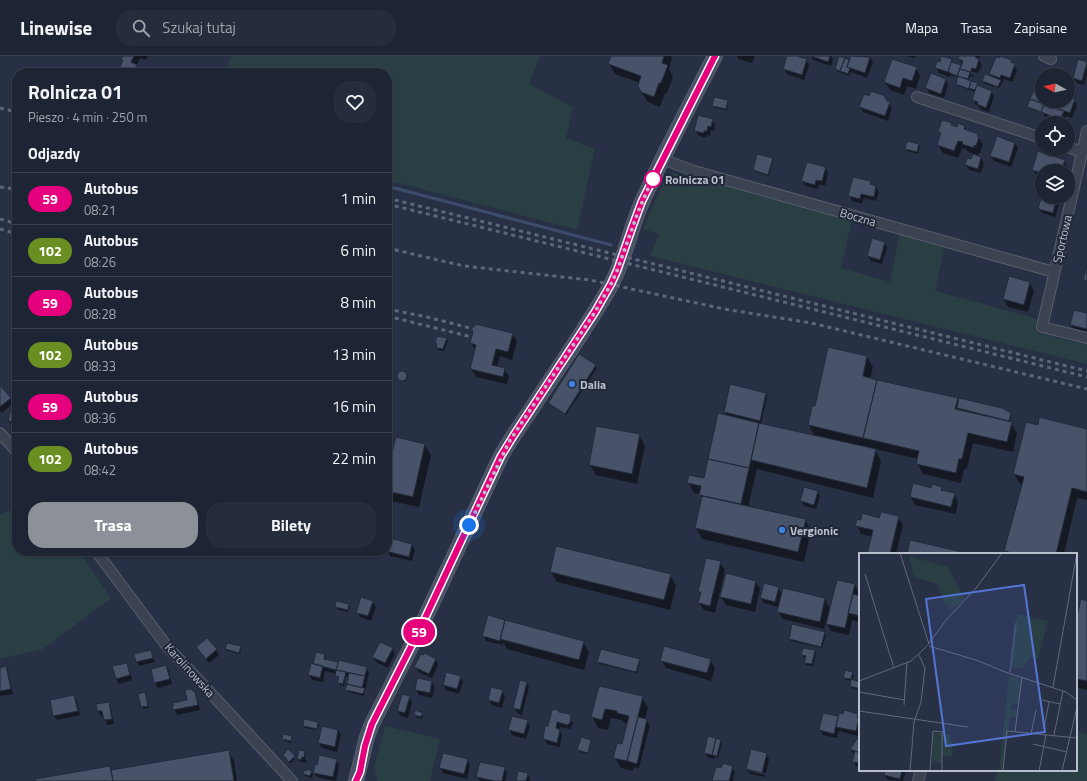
<!DOCTYPE html>
<html lang="pl">
<head>
<meta charset="utf-8">
<style>
  body { margin:0; font-family:"Titillium Web",sans-serif; background:#252c3b; color:#f1f3f6; height:100vh; display:flex; flex-direction:column; font-size:15px; white-space:nowrap }
  * { box-sizing:border-box; margin:0 }
  p { font-size:13px; color:#a0a4ac }
  .icon { flex:none; width:22px; height:22px; fill:none; stroke:currentColor; stroke-width:2; stroke-linecap:round; stroke-linejoin:round }
  .map { position:relative; flex:1; overflow:hidden }
  .details { position:absolute; left:12px; top:12px; width:380px; height:488px; display:flex; flex-direction:column; background:#1d2433; border-radius:16px; box-shadow:0 1px 3px #0004,0 0 0 1px #3b414e }
  .details>* { flex:none }
  .badge { padding:0 8px; border-radius:13px; font-size:14px; line-height:26px }
  .needle { width:26px; rotate:278deg }
  .tools { position:absolute; left:1035px; top:12px; display:grid; gap:8px }
  .tools a { display:grid; place-items:center; width:40px; height:40px; border-radius:50%; background:#1d2433; box-shadow:0 1px 3px #0004,0 0 0 1px #3b414e; font-size:20px }
  .you { position:absolute; width:20px; height:20px; margin:-10px; border:3px solid #fff; border-radius:50%; background:#1a73e8; box-shadow:0 0 0 6px #1a73e833 }
  .map>.badge { position:absolute; translate:-50% -50%; box-shadow:0 0 0 2px #fff }
  h2 { padding:0 16px; font-size:15px; line-height:36px }
  .round { display:grid; place-items:center; flex:none; width:42px; height:42px; border-radius:16px; background:#252c3b }
  .summary { display:flex; align-items:center; justify-content:space-between; height:68px; padding:0 16px }
  h1 { font-size:19px; font-weight:700; line-height:30px }
  .cta { display:flex; gap:8px; margin-top:auto; padding:8px 16px }
  .cta a { flex:1; height:46px; border-radius:16px; background:#8c9099; color:#fff; font-size:16px; font-weight:700; line-height:46px; text-align:center }
  .cta a+a { background:#252c3b; color:#f1f3f6 }
  ul { padding:0; list-style:none }
  li { display:flex; align-items:center; gap:12px; height:52px; padding:0 16px; border-top:1px solid #3b414e }
  li div { flex:1 }
  li b { display:block; font-size:15px }
  li em { font-style:normal }
  li .badge { min-width:44px; font-weight:700; text-align:center }
  header { display:flex; align-items:center; gap:24px; box-sizing:border-box; height:56px; padding:0 20px; background:#1d2433; border-bottom:1px solid #3b414e }
  header strong { font-size:19px }
  nav { display:flex; gap:22px; margin-inline-start:auto; font-size:14px }
  .search { width:280px; height:36px; background:#252c3b; display:flex; align-items:center; gap:10px; box-sizing:border-box; padding:0 14px; border-radius:16px; color:#a0a4ac; font-size:15px }
  .map>svg:first-child { display:block }
  .green { fill:#293f44 }
  .shadow { fill:#0007 }
  .lines { fill:none; stroke-linecap:round; stroke-linejoin:round }
  .stream { stroke:#3d4c6c; stroke-width:3 }
  .building { fill:#485268; stroke:#222a3b }
  .street-casing { stroke:#575e6d; stroke-width:12 }
  .secondary-casing { stroke:#575e6d; stroke-width:16 }
  .street { stroke:#3b4353; stroke-width:10 }
  .secondary { stroke:#495166; stroke-width:14 }
  .rail { stroke:#5d667a; stroke-width:3; stroke-dasharray:4 4; stroke-linecap:butt }
  .line-casing { stroke:#fff; stroke-width:9 }
  .line { stroke:#e6007e; stroke-width:6 }
  .walk { stroke:#b9becd; stroke-width:4; stroke-dasharray:0 7.2 }
  .stop-dot { fill:#fff; stroke:#e6007e; stroke-width:2 }
  .shop-dot { fill:#3f7fe0; stroke:#202839; stroke-width:1.5 }
  .labels { text-anchor:middle; dominant-baseline:central; stroke-width:4; stroke-linejoin:round; paint-order:stroke }
  .stop-label { font-size:12px; font-weight:bold; fill:#b9becd; stroke:#202839; text-anchor:start }
  .street-label { font-size:12px; fill:#b9becd; stroke:#202839 }
  .poi-label { font-size:12px; font-weight:bold; fill:#b9becd; stroke:#202839; text-anchor:start }
  .inset-river { fill:none; stroke:#3d4c6c; stroke-width:2 }
  .inset-road { fill:none; stroke:#61697b; stroke-width:1 }
  .view { fill:#5475d4; fill-opacity:0.15; stroke:#5475d4; stroke-width:2 }
  .inset-edge { fill:none; stroke:#b9becd; stroke-width:2 }
</style>
</head>
<body>
<header>
<strong>Linewise</strong>
<div class="search"><svg class="icon" aria-label="search" viewBox="0 0 24 24"><circle cx="10" cy="10" r="6"/><path d="M15 15l6 6"/></svg>Szukaj tutaj</div>
<nav><a>Mapa</a><a>Trasa</a><a>Zapisane</a></nav>
</header>
<div class="map">
<svg width="1087" height="725" viewBox="0 0 1087 725">
  <rect width="100%" height="100%" fill="#273044"/>
  <path class="green" d="M231 0H540L529 28 573 51 566 82 595 93 577 174 387 124V17H224Z
    M673 117 697 125 700 120 852 164 841 212 890 226 900 176 945 190 935 235 1038 263 1037 277 1087 289V308L650 200 659 178 643 173 666 121 669 118Z
    M17 452V495H79L111 542 43 593 0 603V458Z
    M385 670 440 683 430 725H377L374 710Z
    M1076 675 1087 678V725H994L998 714H1076Z"/>
  <path class="shadow" d="M124 0H148L146 4 140 2 136 11 140 17H119Z
    M612 0H671L672 2 669 13 673 21 667 37H665L660 51 648 46 641 35 640 27 615 18 609 8Z
    M737 0H755L752 7 738 3Z
    M788 0H794L806 4 809 9 804 24 787 18 784 13Z
    M811 0H831L833 3 831 10 813 4Z
    M852 0H866L870 1 873 6 867 22 851 16 849 20 837 15 836 13 840 1 850 5Z
    M906 0H916L914 2Z
    M960 0H980L979 4 982 9 978 17 963 13V15L973 19V21L970 20 969 25 977 27 978 30 991 35 994 40 989 56 980 53 978 49H976L973 44 976 36 958 30 957 28 959 22 951 19 950 21 939 17 936 12 940 7 951 4 954 8 962 11V8L959 3Z
    M1011 5 1017 14 1013 26 1004 23 999 32 985 28 983 25 993 22 991 18Z
    M1086 6 1087 19 1084 29 1077 27 1074 22Z
    M916 12 920 20 916 33 907 30 904 39 890 34 885 26Z
    M945 23 948 28 944 42 929 37 927 32Z
    M1034 35 1042 38V45H1068V41L1074 44 1077 49 1072 62 1066 60 1064 67H1049L1051 63 1045 61 1043 57 1030 53 1028 51Z
    M886 43 892 52 888 65 863 56 860 51Z
    M727 45 728 47 727 54 715 52 714 50Z
    M712 64 715 69 714 75 711 74 710 80 707 79 706 82 698 79 695 74Z
    M951 68 953 70 958 72 965 70 967 75 977 78 983 89 980 97H979L977 101 981 102 984 107 981 117 969 114 966 109 972 104 974 98 968 96 966 93 962 92 958 102 943 97 938 89 942 79 939 75Z
    M1015 87 1018 92 1011 111 994 105 991 100Z
    M919 89 920 91 918 98 907 95 906 93Z
    M772 103 773 105 769 120 755 116 754 114Z
    M1064 105 1069 113 1068 115H1042V123L1038 121 1033 114Z
    M826 112 828 117 825 130 819 128 818 133 805 130 802 125Z
    M870 126 873 130 876 131 879 136 876 145 864 142 862 148 852 145 850 140Z
    M1042 141H1057L1060 146 1055 161 1042 157 1039 152Z
    M884 187 887 191 882 208 871 205 868 200Z
    M1009 221 1030 227 1034 235 1028 256 1008 251 1004 243Z
    M1087 258V280L1076 277 1071 269Z
    M512 278 517 285 512 304 500 300 497 311 504 313 509 320 507 328 476 321 471 313 476 295 471 287Z
    M447 283 448 285 444 295 438 294 437 287Z
    M867 301 873 311 870 323 957 343 959 347 1010 357 1011 360 1010 367H1011L1017 377 1013 396 973 387 967 413H964L961 427 923 418 917 407 918 403 875 393 881 405 873 442 757 413 748 451 805 464 811 474 804 506 702 483 696 472 702 443 700 438 694 437 688 426 705 423 727 361 725 356 731 330 766 338 767 340 761 368 815 381 809 369 815 352Z
    M595 310 597 312 566 359 551 349 549 347Z
    M398.5 321a4.5 4.5 0 1 1 9 0a4.5 4.5 0 1 1-9 0Z
    M0 331 13 347 2 357 0 355Z
    M17 358V371L11 370 9 365Z
    M1039 370 1087 374V444L1077 442 1064 498H1007L1005 495 1023 429 1020 428 1014 418Z
    M639 379 645 390 637 428 596 419 590 409Z
    M425 389 431 399 419 451 390 445 387 439V422Z
    M941 432 944 436 954 438 958 446 956 458 915 449 911 441 932 433Z
    M817 435 820 440 816 453 804 450 801 445Z
    M898 461 903 469 896 498H868L873 481 861 478 857 470 880 463Z
    M390 483 412 489 415 494 412 505 390 500 388 495Z
    M720 506 725 514 715 557 704 554 699 547 701 539 699 536Z
    M551 516 670 519 676 530 670 554 557 526Z
    M756 526 760 533 755 556 726 549 721 541Z
    M855 529 859 537 858 540 860 541V566L852 564 849 579 831 575 826 565 824 573 783 563 778 555 784 533 825 543 830 553Z
    M778 532 782 538 778 551 764 547 761 542Z
    M373 546 376 551 371 565 360 561 357 556Z
    M1087 546V634L1076 631V567Z
    M349 549 350 551 348 556 337 553 336 551Z
    M824 577 826 579 822 592 791 585 790 582Z
    M484 580 583 586 589 596 584 614 507 593 503 586V589L486 585Z
    M240 591 241 593 240 598 227 595 226 593Z
    M197 592 216 594 219 599 209 607Z
    M392 593 395 598 388 612 376 606 373 601Z
    M803 593 814 595 816 597 813 610 806 609 805 606 806 602 803 601 802 599Z
    M151 595 155 606 139 610 137 605Z
    M325 599 327 605 366 612 369 617 364 640 348 636 346 634 349 621 346 620 344 630 340 629 338 627 339 623 336 620 337 618 325 615 323 626 312 624 309 619 314 609Z
    M425 599 436 604 438 609 432 622 418 616 416 611Z
    M639 603 640 606 637 617 600 608 598 606Z
    M710 604 715 612 711 625 666 612 662 605Z
    M126 608 129 613 132 624 119 628 116 623Z
    M166 610 169 615 172 628 158 632 155 627 152 614Z
    M6 612 8 616 13 638 0 640V613Z
    M447 617 460 621 463 626 459 638 446 634 444 629Z
    M852 617 854 619 852 625 860 627V634L852 632 851 630 852 625 846 624 844 621Z
    M432 626 435 631 432 642 419 639 416 634Z
    M526 626 529 631 522 659 517 657 514 652Z
    M600 631 642 641 648 652 645 663 650 669 639 712 634 711 633 715 621 712 615 702 623 689 628 668 624 667 622 664 611 662 608 674 598 672 592 661Z
    M502 635 505 640 502 652 492 649 489 644Z
    M194 636 197 642 200 654 177 659 174 650 189 645Z
    M145 637 149 652 143 653 139 638Z
    M74 640 77 645 80 659 57 664 54 660Z
    M409 641 412 646 408 662 401 660 398 655Z
    M109 647 111 652 114 668 107 669 104 659 101 660 98 655 97 649Z
    M422 657 423 660 422 663 416 661 415 659Z
    M559 657 569 659 573 667 570 673 560 671 559 674 562 679 560 691 547 688 544 683 548 671Z
    M824 658 839 662 857 658 860 663 858 680 839 675 837 682 823 679 820 674Z
    M527 665 530 670 526 683 512 679 509 674Z
    M317 667 319 669 317 674 305 672 304 670Z
    M338 674 341 679 337 696 322 692 319 687Z
    M291 681V687L285 685 283 683Z
    M858 684 860 685V711L856 710 853 705 855 700 851 694Z
    M590 685 591 687 588 698 580 696 578 694Z
    M721 685 722 687 718 702 715 701 714 703 707 701 705 696Z
    M228 695 234 705 237 725H36L110 711 112 715Z
    M305 696 306 698 305 703 307 707 299 705 298 703Z
    M766 698 769 703 766 717 749 713V715L765 719V721L750 718 747 713Z
    M285 701H294L295 703 291 707Z
    M336 704 339 709 336 725 317 721 314 716Z
    M467 704 470 709 467 723 443 717 440 712Z
    M732 711 735 716 733 725H713L722 713Z
    M504 712 507 717 505 725H480L477 720Z
    M886 714H906L903 725 888 724 885 719Z
    M311 716 313 718 311 722 305 720 304 718Z
    M528 718 530 723V725H517Z"/>
  <g class="lines">
    <path class="stream" d="M387 130 611 189"/>
  </g>
  <path class="building" d="M123 0H134L131 6 137 9 133 17H115L116 15 118 16 123 4 121 3Z
    M611 0H664L662 7 668 9 661 27H659L654 41 641 36 638 30 641 20 608 8Z
    M787 0H797L807 3 802 19 783 13Z
    M811 0H830L828 6Z
    M839 0 845 2 840 15 835 13Z
    M851 0 870 1 865 17 847 11Z
    M941 0 952 3 948 16 935 12 937 5 940 6Z
    M959 0H976L975 1 979 3 976 13 972 12 970 16 960 13 963 5 958 3Z
    M1000 0 1012 4 1011 6 1015 8 1010 22 1001 19 1000 22 989 18 996 1 1000 2Z
    M845 2 849 4 847 11 850 12 848 18 840 15Z
    M892 3 917 11 912 25 903 22 900 32 884 26Z
    M1078 3 1087 6 1082 25 1073 22Z
    M951 6 961 9 957 20 948 16Z
    M960 13 970 16 968 23 957 20Z
    M931 17 946 23 941 38 925 32Z
    M985 18 1001 24 998 31 982 25Z
    M958 20 971 25 969 33 956 28Z
    M971 25 978 27 975 34 969 32Z
    M977 29 992 35 986 52 977 48 978 46 972 44Z
    M1034 34 1042 37V45H1046L1045 48 1030 43Z
    M871 35 885 40V42L887 43V45L890 46 885 60 859 51 864 38 869 40Z
    M1068 40 1075 43 1070 57 1045 48 1046 45H1068Z
    M714 41 728 44 726 53 712 50Z
    M1030 43 1044 48 1041 56 1027 51Z
    M1044 48 1064 55 1059 67H1048L1051 60 1041 56Z
    M698 59 713 63 711 71 708 70 707 75H704V77L694 75Z
    M942 64 952 67 951 69 957 71 958 67 965 70 964 73 978 78 977 80 979 81 976 90 974 89V92L962 88 963 86 958 85 954 95 937 89 941 77 938 75Z
    M997 80 1015 87 1009 106 990 100Z
    M907 85 919 88 917 96 905 93Z
    M1038 95 1065 104 1061 115H1042V121H1040L1041 117 1032 114Z
    M757 98 773 102 768 119 753 114Z
    M973 98 981 101 978 113 965 109 967 102 971 103Z
    M807 106 826 111 822 125 816 124 815 129 801 125Z
    M853 121 871 125 870 128 876 130 874 141 861 138 860 143 848 140Z
    M1042 138V141H1057L1053 157 1038 153Z
    M872 182 885 186 880 204 867 200Z
    M1087 209V225L1083 224Z
    M1009 220 1030 226 1024 249 1003 243Z
    M1074 254 1087 257V273L1070 269Z
    M475 268 513 277 508 296 496 293 492 309 505 312 503 321 470 313 476 289 470 287Z
    M437 280 447 282 443 293 436 292 437 288 435 287Z
    M828 291 867 300 863 320 877 324 863 382 808 369 812 350H815Z
    M579 298 596 309 565 358 548 347Z
    M397 320a5 5 0 1 1 10 0a5 5 0 1 1-10 0Z
    M877 324 958 342 955 353 1012 366 1007 386 968 377 962 403H959L956 417 916 408 919 395 863 382Z
    M730 328 766 337 760 365 724 356Z
    M0 329 11 342 0 351Z
    M959 342 1002 352 1011 357 1009 365 957 352Z
    M10 356 17 357V367L8 365Z
    M718 357 759 367 749 412 708 403Z
    M1039 361 1087 373V436L1072 432 1056 498H1017L1004 495 1024 421 1013 418 1026 366 1038 369Z
    M759 367 876 393 867 432 751 404Z
    M596 370 640 378 632 418 589 409Z
    M396 381 425 388 413 441 387 435V418Z
    M708 403 749 412 741 448 699 439 701 430 687 427 689 419 704 422Z
    M913 427 931 432 932 428 942 431 941 434 955 437 951 451 910 441Z
    M804 431 818 435 814 449 800 445Z
    M702 440 806 463 798 496 695 472Z
    M881 456 899 460 890 498H867L873 474 855 470 857 463 861 464 862 457 879 462Z
    M390 482 412 488 409 501 386 495Z
    M910 484 958 495V498H907Z
    M556 490 671 518 664 544 550 516Z
    M706 502 721 505 710 550 698 547 701 536H698Z
    M726 517 756 525 751 548 720 541Z
    M837 524 855 528 845 572 826 568Z
    M764 527 779 531 775 546 760 542Z
    M783 532 825 542 820 566 777 556Z
    M853 538 860 540V560L848 557Z
    M361 541 373 545 368 560 356 557Z
    M1081 543 1087 545V625L1076 623V563Z
    M336 545 349 548 348 554 335 551Z
    M488 559 505 564 500 585 482 580Z
    M505 564 584 585 579 604 500 583Z
    M792 568 825 576 821 591 789 583Z
    M207 582 217 593 206 603 196 591Z
    M380 586 393 592 385 607 372 601Z
    M227 587 241 590 239 597 225 593Z
    M664 590 711 603 707 617 660 605Z
    M803 592 815 594 812 608 804 607 806 600 801 599Z
    M601 593 640 603 636 616 597 606Z
    M151 594 153 602 136 606 134 598Z
    M316 596 325 598 324 603 338 606 336 614 313 608Z
    M425 597 436 603 429 618 414 611 421 598 423 599Z
    M339 604 367 611 365 620 336 614Z
    M127 607 130 619 116 623 112 610Z
    M311 607 323 610 320 622 308 619Z
    M166 609 170 623 154 627 151 613Z
    M6 610 11 633 0 635V612Z
    M336 614 346 616 343 628 337 627 339 621 335 620Z
    M845 614 853 616 851 623 843 622Z
    M446 616 461 620 457 633 443 629Z
    M349 617 365 620 362 632 347 628Z
    M417 622 432 625 430 637 415 634Z
    M851 623 860 626V633L850 630Z
    M520 624 527 626 520 654 513 652Z
    M347 628 365 632 363 638 345 634Z
    M599 630 643 640 627 705 613 702 617 687 622 688 629 660 617 657V655L605 653 602 664 591 661Z
    M491 631 503 634 499 647 488 644Z
    M190 633 195 636 198 649 173 654 172 649H174L173 647 187 644 185 634Z
    M145 636 148 650 141 651 138 638Z
    M402 638 410 640 405 657 397 655Z
    M74 639 78 655 53 660 50 644Z
    M109 646 112 663 104 664 102 655H97L96 648Z
    M556 653 559 656 570 658 571 662 570 667 567 669 557 666 556 672 560 674 557 687 543 683 545 670H548L552 654Z
    M415 654 423 657 421 661 414 659Z
    M844 654 858 658 857 662H859L856 675 836 671 839 657 843 658Z
    M823 657 838 660 834 678 819 674Z
    M512 660 528 664 524 678 508 674Z
    M638 661 647 663 637 708 627 705Z
    M304 663 318 666 317 673 303 670Z
    M322 670 338 674 335 691 318 687Z
    M283 678 292 680 291 685 282 683Z
    M708 680 716 682 712 699 704 697Z
    M581 681 591 684 588 697 577 694Z
    M716 682 721 684 717 700 712 699Z
    M858 682 860 683V697L850 693Z
    M288 693 295 700 289 706 283 699Z
    M751 693 767 697 762 717 746 713Z
    M229 694 234 725H113L111 714Z
    M299 694 305 695 304 702 302 701 301 704 297 703Z
    M855 695 860 697V707L852 706Z
    M443 697 468 703 464 718 439 712Z
    M319 699 337 703 333 721 313 717 315 708 317 709Z
    M480 706 505 711 502 725H495L476 721Z
    M723 707 733 710 729 725H712L716 711 721 712Z
    M110 710 113 725H35V723Z
    M307 713 312 715 310 720 303 718 304 714 306 715Z
    M885 714H902L900 723 884 719Z
    M518 715 528 717 526 725H516Z"/>
  <g class="lines">
    <g class="street-casing">
      <path id="street" d="M1044 0 1051 3
        M917 41 1042 82
        M1087 75 1042 271 1087 282
        M1068 91 1082 96
        M662 103 694 115 1054 216
        M0 377 17 396
        M96 495 166 589 292 725
        M918 725 921 714"/>
    </g>
    <g class="secondary-casing">
      <path id="secondary" d="M356 725 367 681 372 668 419 575 501 400C511 382 523 366 534 349 560 309 588 270 611 229 625 203 630 173 642 146 664 97 690 49 715 0"/>
    </g>
    <use href="#street" class="street"/>
    <use href="#secondary" class="secondary"/>
    <path class="rail" d="M0 52 17 56
      M0 131 17 133
      M387 142 1087 315
      M387 148 1087 321
      M0 163 17 168
      M0 173 17 178
      M387 192 464 210 590 224 724 253 811 267 1087 333
      M387 253 427 261 474 273
      M387 260 472 281"/>
  </g>
  <g class="lines">
    <g class="line-casing">
      <path id="line" d="M356 725 360 716 365 690 372 668 419 575 501 400 514 379 595 256 611 228 617 215 632 172 642 145 715 0"/>
    </g>
    <use href="#line" class="line"/>
    <path class="walk" d="M469 469 509 386 595 256 611 228 617 215 638 156 653 121V123"/>
  </g>
  <circle class="stop-dot" cx="653" cy="123" r="8"/>
  <g class="shop-dot">
    <circle cx="572" cy="328" r="4"/>
    <circle cx="782" cy="474" r="4"/>
  </g>
  <g class="labels">
    <g class="stop-label">
      <text x="665" y="123">Rolnicza 01</text>
    </g>
    <g class="street-label">
      <text transform="translate(858 161) rotate(16)">Boczna</text>
      <text transform="translate(1062 183) rotate(-77)">Sportowa</text>
      <text transform="translate(190 614) rotate(48)">Karolinowska</text>
    </g>
    <g class="poi-label">
      <text x="580" y="328">Dalia</text>
      <text x="790" y="474">Vergionic</text>
    </g>
  </g>
  <g transform="translate(859 497)">
    <rect width="218" height="218" fill="#273044"/>
    <path d="M50 3 89 14 106 46 93 57 85 49 78 31 55 24ZM158 61 189 68 179 106 171 104 164 115 152 114ZM154 123 162 126 159 151 152 150 151 157H158L157 164H151L143 218H140L150 124ZM74 179 92 182 91 188H94L93 204 83 203V210H73Z" fill="#293f44"/>
    <path class="inset-river" d="M151 119 157 70"/>
    <path class="inset-road" d="M41 0 70 91M6 21 35 115M68 93 88 66 118 34 143 0M70 93 120 108 146 119 207 139 218 147M0 128 52 108 67 94M194 134 218 0M0 139 46 147M183 147 201 151M45 152 48 109M0 158 109 174M185 175 190 149M156 179 163 124M172 181 177 157M195 182 204 138M174 191 208 199M51 218 55 169 62 149 66 115 60 102M71 218 74 178 85 179M83 218V179M144 218 148 178 218 185M180 218 187 182M203 218 218 154"/>
    <path class="view" d="M165 32 186 179 87 193 67 46Z"/>
    <rect width="218" height="218" class="inset-edge"/>
  </g>
</svg>
<div class="tools">
<a><svg class="needle" viewBox="-14 -14 28 28"><path d="M0-13l5 13h-10z" fill="#e53935"/><path d="M0 13l5-13h-10z" fill="#a0a4ac"/></svg></a>
<a><svg class="icon" aria-label="locate" viewBox="0 0 24 24"><circle cx="12" cy="12" r="6"/><path d="M12 2v4M12 18v4M2 12h4M18 12h4"/></svg></a>
<a><svg class="icon" aria-label="layers" viewBox="0 0 24 24"><path d="M12 4l9 5-9 5-9-5zM3 14l9 5 9-5"/></svg></a>
</div>
<div class="you" style="left:469px;top:469px"></div>
<b class="badge" style="left:419px;top:576px;background:#e6007e;color:#fff">59</b>
<section class="details">
<div class="summary"><div><h1>Rolnicza 01</h1><p>Pieszo · 4 min · 250 m</p></div><a class="round"><svg class="icon" aria-label="heart" viewBox="0 0 24 24"><path d="M12 20l-8-8c-3-5 5-10 8-4 3-6 11-1 8 4z"/></svg></a></div>
<h2>Odjazdy</h2>
<ul>
<li><span class="badge" style="background:#e6007e;color:#fff">59</span><div><b>Autobus</b><p>08:21</p></div><em>1 min</em></li>
<li><span class="badge" style="background:#6b8e23;color:#fff">102</span><div><b>Autobus</b><p>08:26</p></div><em>6 min</em></li>
<li><span class="badge" style="background:#e6007e;color:#fff">59</span><div><b>Autobus</b><p>08:28</p></div><em>8 min</em></li>
<li><span class="badge" style="background:#6b8e23;color:#fff">102</span><div><b>Autobus</b><p>08:33</p></div><em>13 min</em></li>
<li><span class="badge" style="background:#e6007e;color:#fff">59</span><div><b>Autobus</b><p>08:36</p></div><em>16 min</em></li>
<li><span class="badge" style="background:#6b8e23;color:#fff">102</span><div><b>Autobus</b><p>08:42</p></div><em>22 min</em></li>
</ul>
<div class="cta"><a>Trasa</a><a>Bilety</a></div>
</section>
</div>
</body>
</html>
